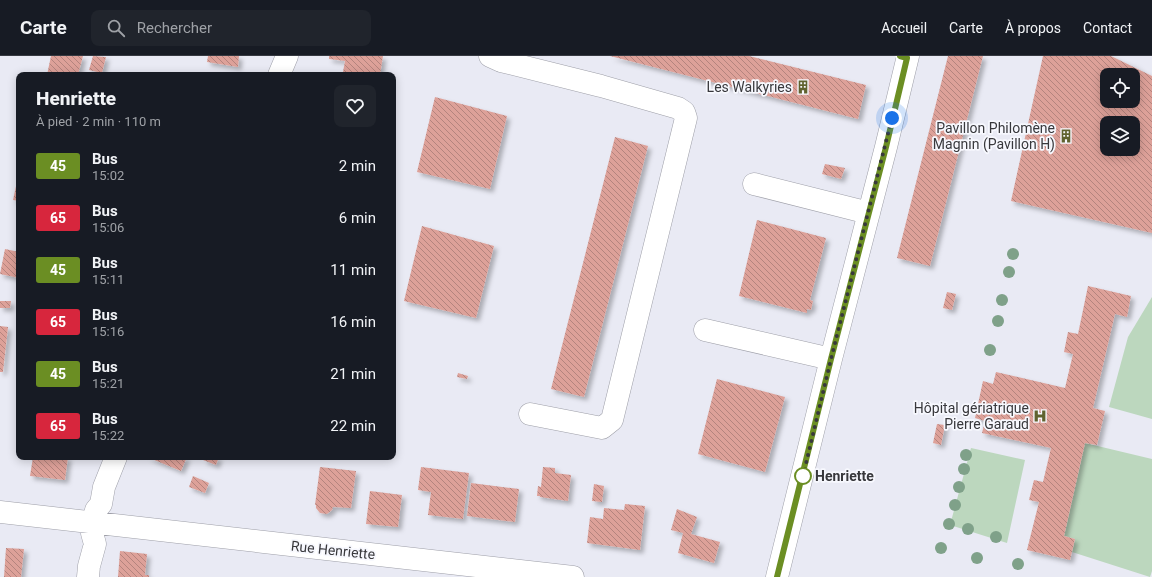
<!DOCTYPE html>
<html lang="fr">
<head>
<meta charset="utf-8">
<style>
  body { margin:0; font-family:Roboto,sans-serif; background:#20242c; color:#f1f3f6; height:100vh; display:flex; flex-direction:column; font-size:15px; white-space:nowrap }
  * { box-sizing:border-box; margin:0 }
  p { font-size:13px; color:#9ea1a6 }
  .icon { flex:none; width:22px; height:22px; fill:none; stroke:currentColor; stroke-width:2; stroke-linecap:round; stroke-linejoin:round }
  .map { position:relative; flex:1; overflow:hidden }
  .side { position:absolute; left:16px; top:16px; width:380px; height:388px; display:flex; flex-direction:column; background:#171b24; border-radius:8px; box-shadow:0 2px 10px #0003 }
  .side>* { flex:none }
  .badge { padding:0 8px; border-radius:3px; font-size:14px; line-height:26px }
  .buttons { position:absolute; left:1100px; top:12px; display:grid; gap:8px }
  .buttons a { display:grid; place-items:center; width:40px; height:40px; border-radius:8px; background:#171b24; box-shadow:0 2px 10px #0003; font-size:20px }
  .you { position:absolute; width:20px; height:20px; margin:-10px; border:3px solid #fff; border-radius:50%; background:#1a73e8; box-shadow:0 0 0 6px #1a73e833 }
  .map>.badge { position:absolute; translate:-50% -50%; box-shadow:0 0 0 2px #fff }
  .round { display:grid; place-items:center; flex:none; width:42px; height:42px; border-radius:8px; background:#20242c }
  .head { display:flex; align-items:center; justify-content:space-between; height:68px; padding:0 20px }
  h1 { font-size:19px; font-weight:800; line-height:30px }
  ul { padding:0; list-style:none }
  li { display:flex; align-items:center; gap:12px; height:52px; padding:0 20px }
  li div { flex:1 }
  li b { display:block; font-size:15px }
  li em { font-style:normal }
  li .badge { min-width:44px; font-weight:700; text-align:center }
  header { display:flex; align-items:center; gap:24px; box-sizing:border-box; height:56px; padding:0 20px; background:#171b24; border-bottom:1px solid #363941 }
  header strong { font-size:19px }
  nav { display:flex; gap:22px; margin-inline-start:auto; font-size:14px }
  .search { width:280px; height:36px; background:#20242c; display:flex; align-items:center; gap:10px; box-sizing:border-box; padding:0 14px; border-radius:8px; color:#9ea1a6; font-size:15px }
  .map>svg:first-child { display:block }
  .green { fill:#bcd7be }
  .building { fill:url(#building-back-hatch); fill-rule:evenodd; filter:url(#shadow) }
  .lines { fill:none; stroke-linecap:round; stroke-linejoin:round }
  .minor-casing { stroke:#9e9fa8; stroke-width:23 }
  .minor { stroke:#fff; stroke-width:22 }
  .tree { fill:#7fa189 }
  .line-casing { stroke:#fff; stroke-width:9 }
  .line { stroke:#6b8e23; stroke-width:6 }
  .walk { stroke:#38383c; stroke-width:4; stroke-dasharray:0 7.2 }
  .stop-dot { fill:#fff; stroke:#6b8e23; stroke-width:2 }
  .labels { text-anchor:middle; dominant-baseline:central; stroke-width:3.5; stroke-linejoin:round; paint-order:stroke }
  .poi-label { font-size:14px; fill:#38383c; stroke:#f7f8fe; text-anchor:end }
  .stop-label { font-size:14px; font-weight:bold; fill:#38383c; stroke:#f7f8fe; text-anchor:start }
  .street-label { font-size:14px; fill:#38383c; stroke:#f7f8fe }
</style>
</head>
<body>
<header>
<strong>Carte</strong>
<div class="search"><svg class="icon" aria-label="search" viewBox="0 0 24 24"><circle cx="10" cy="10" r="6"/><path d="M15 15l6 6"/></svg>Rechercher</div>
<nav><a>Accueil</a><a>Carte</a><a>À propos</a><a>Contact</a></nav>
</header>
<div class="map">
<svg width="1152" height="521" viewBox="0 0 1152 521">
  <defs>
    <pattern id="building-back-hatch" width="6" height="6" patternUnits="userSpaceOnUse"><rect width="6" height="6" fill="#dda199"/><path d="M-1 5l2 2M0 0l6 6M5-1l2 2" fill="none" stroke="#b4847e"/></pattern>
    <filter id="shadow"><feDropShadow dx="3.5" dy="3.5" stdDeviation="2" flood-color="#0004"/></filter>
  </defs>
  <rect width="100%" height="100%" fill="#e9eaf4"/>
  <path class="green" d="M1152 241V363L1109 351 1128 281Z
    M1085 387 1152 403V515L1150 521 1072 496 1075 483 1064 480Z
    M971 392 1025 404 1007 487 950 469Z"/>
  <path class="building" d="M51 0H83L78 19H47Z
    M93 0 106 1 102 17 89 14Z
    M208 0H239L238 11 207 6Z
    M329 0H383L380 19H365L343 16 345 5 329 3Z
    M610 0H749L866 29 858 63Z
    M948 0H983L930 210 897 202Z
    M1043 0H1111L1152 20V177L1011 145ZM1107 19H1133V45H1107ZM1107 67H1133V93H1107Z
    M435 41 507 60 490 133 417 116Z
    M615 81 648 90 584 341 551 333Z
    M825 108 845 112 841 123 822 118Z
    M18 121H19V145L13 144Z
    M757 164 826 182 810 244 813 245 811 254 807 253V257L739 240Z
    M422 170 494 190 476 262 404 245Z
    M5 193 19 196V222L0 218Z
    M1088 230 1131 240 1127 261 1115 258 1093 352 1105 355 1097 389 1085 387 1064 480 1075 483 1070 504 1027 494 1039 446 1029 444 1034 424 1043 426 1051 392 982 377 985 365 975 362 983 325 993 328 996 316 1065 332 1073 298 1064 296 1068 276 1078 278Z
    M947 236 956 238 952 254 943 252Z
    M0 245H11L10 252H0Z
    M0 270 8 271 3 316H0Z
    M458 317 468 320 467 323 457 321Z
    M717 323 785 341 765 416 698 398Z
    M937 368 945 369 941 389 933 387Z
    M33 401H68L65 424 30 420Z
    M147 401H187L181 415Z
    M205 401H219L216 409 203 404Z
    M320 411 356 415 351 452 333 451 332 454 327 458 320 457 316 452V449H315Z
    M421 411 469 417 463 463 428 459 431 436 418 434Z
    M543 411 555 412V417L571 419 568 445 540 441V440H537L538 430 541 431Z
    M193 420 209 427 205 437 189 431Z
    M471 427 519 433 515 466 467 460Z
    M594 428 604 430 602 446 592 445Z
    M370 435 402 439 398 471 366 468Z
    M625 448 645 450 640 494 587 487 590 461 603 463 604 452 624 454Z
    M677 453 697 461 691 478 720 486 714 507 678 497 683 477 671 474Z
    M6 492 24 493 21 521H4Z
    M120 495 147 498 145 519H149V521H118Z"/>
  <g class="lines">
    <g class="minor-casing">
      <path id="minor" d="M490 0 501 5 601 30 678 52 684 56 686 62 612 364 602 372 530 358
        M279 19 287 0
        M754 128 869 157
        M705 274 831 303
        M0 456 573 521
        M88 521 89 510 95 488 92 477 96 454 101 448 104 431 116 401
        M777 521 831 303 886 91 908 0"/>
    </g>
    <use href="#minor" class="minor"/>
  </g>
  <g class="tree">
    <circle cx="1013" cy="198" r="6"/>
    <circle cx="1009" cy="216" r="6"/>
    <circle cx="1002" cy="244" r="6"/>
    <circle cx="998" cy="265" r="6"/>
    <circle cx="990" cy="294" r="6"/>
    <circle cx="966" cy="399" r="6"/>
    <circle cx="964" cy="413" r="6"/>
    <circle cx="959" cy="431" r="6"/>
    <circle cx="955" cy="449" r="6"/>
    <circle cx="949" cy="468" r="6"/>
    <circle cx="968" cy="473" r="6"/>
    <circle cx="996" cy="481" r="6"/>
    <circle cx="941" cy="492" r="6"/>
    <circle cx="977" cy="502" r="6"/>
    <circle cx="1018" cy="508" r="6"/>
  </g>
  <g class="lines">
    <g class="line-casing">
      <path id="line" d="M777 521 831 303 886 91 907 2 900 0"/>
    </g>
    <use href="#line" class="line"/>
    <path class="walk" d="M803 420 831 303 892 62"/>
  </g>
  <defs>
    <g id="building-bare" transform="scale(1.08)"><path d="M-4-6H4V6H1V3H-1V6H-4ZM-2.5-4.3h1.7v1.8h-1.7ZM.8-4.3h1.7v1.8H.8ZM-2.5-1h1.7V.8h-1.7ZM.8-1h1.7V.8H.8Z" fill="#60622f" stroke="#f7f8fe" stroke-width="2.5" paint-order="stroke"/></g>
    <g id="hospital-bare" transform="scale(1.08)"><path d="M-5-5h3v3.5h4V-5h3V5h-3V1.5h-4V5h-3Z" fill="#60622f" stroke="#f7f8fe" stroke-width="2.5" paint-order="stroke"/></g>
  </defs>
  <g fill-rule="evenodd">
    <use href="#building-bare" x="803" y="31"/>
    <use href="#building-bare" x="1066" y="80"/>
    <use href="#hospital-bare" x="1040" y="360"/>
  </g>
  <circle class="stop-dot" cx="803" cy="420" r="8"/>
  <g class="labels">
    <g class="poi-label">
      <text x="792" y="31">Les Walkyries</text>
      <text x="1055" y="72">Pavillon Philomène<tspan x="1055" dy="16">Magnin (Pavillon H)</tspan></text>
      <text x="1029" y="352">Hôpital gériatrique<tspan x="1029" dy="16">Pierre Garaud</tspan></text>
    </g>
    <g class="stop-label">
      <text x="815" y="420">Henriette</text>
    </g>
    <g class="street-label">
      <text transform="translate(333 494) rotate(6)">Rue Henriette</text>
    </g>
  </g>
</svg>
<div class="buttons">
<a><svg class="icon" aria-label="locate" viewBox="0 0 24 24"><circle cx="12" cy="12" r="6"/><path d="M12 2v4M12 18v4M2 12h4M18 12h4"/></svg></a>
<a><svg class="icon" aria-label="layers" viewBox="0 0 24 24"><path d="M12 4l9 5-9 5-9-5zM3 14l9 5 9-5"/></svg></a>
</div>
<div class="you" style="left:892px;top:62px"></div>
<section class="side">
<div class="head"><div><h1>Henriette</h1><p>À pied · 2 min · 110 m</p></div><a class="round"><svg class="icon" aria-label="heart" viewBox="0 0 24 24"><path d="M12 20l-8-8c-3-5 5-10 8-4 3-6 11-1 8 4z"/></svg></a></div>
<ul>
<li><span class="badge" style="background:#6b8e23;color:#fff">45</span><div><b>Bus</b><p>15:02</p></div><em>2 min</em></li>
<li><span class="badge" style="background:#d7263d;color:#fff">65</span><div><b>Bus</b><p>15:06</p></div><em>6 min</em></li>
<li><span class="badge" style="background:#6b8e23;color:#fff">45</span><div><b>Bus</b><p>15:11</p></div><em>11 min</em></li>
<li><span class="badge" style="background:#d7263d;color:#fff">65</span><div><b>Bus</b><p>15:16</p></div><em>16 min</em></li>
<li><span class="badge" style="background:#6b8e23;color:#fff">45</span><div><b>Bus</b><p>15:21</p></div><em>21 min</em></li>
<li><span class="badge" style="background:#d7263d;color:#fff">65</span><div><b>Bus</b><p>15:22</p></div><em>22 min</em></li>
</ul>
</section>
</div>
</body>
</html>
